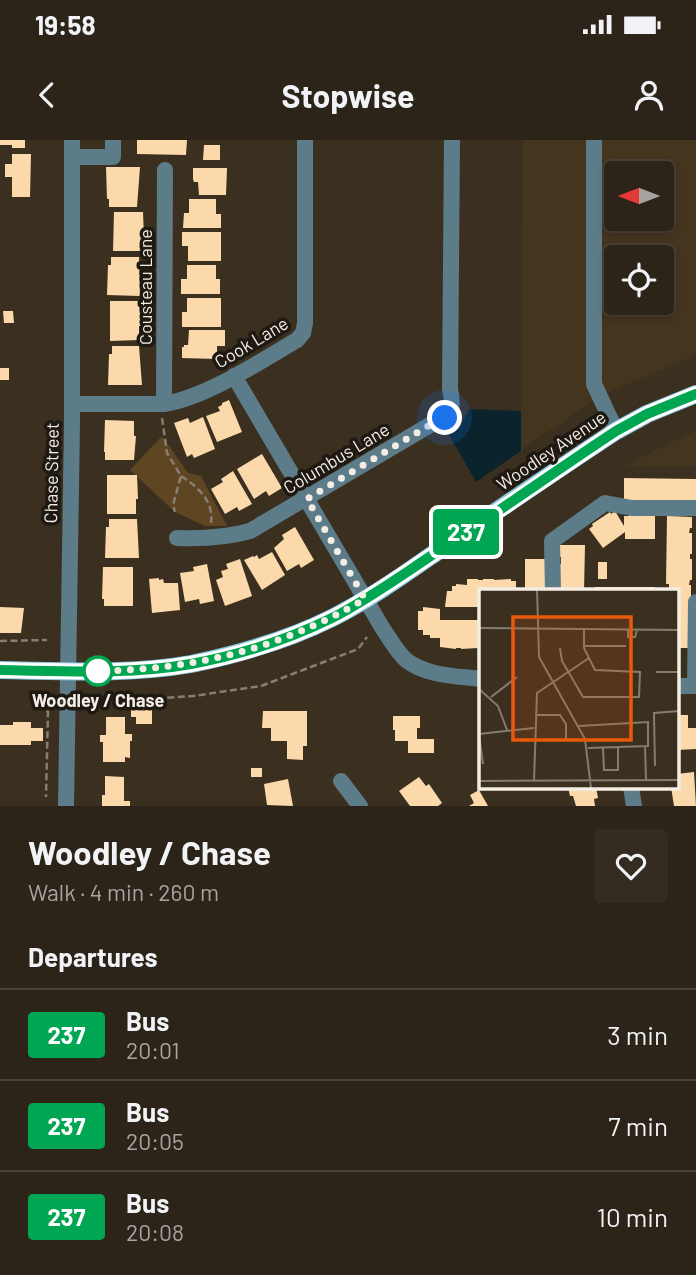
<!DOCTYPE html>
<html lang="en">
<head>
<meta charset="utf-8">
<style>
  body { margin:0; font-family:Barlow,sans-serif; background:#342c21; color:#f1f3f6; height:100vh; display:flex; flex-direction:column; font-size:26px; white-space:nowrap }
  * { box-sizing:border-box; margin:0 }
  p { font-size:23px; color:#a6a4a2 }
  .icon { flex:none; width:38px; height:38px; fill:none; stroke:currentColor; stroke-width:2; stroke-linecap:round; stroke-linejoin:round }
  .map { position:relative; height:666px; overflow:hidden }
  .sheet { display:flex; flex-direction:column; background:#2c2418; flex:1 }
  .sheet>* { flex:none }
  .badge { padding:0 14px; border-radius:5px; font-size:24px; line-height:46px }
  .needle { width:46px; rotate:270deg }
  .tools { position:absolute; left:604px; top:21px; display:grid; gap:14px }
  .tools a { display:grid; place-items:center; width:70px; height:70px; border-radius:7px; background:#2c2418; box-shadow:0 4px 10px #0003,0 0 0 2px #484137; font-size:35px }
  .you { position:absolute; width:35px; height:35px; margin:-18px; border:5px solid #fff; border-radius:50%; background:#1a73e8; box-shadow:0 0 0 10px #1a73e833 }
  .map>.badge { position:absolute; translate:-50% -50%; box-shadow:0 0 0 4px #fff }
  h2 { padding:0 28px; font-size:26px; line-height:63px }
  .round { display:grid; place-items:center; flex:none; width:74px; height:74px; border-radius:7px; background:#342c21 }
  .headline { display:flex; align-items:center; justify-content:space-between; height:119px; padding:0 28px }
  h1 { font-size:33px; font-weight:700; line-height:52px }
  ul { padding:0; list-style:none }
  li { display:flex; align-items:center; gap:21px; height:91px; padding:0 28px; border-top:2px solid #484137 }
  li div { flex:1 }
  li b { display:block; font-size:26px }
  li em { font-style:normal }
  li .badge { min-width:77px; font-weight:700; text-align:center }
  .status { display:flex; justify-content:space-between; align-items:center; height:49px; padding:0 35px; background:#2c2418; direction:ltr }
  .status svg { height:19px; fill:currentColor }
  header { display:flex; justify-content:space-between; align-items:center; height:91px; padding:0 28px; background:#2c2418; font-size:32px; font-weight:700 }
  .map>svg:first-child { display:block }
  .built { fill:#44351f; fill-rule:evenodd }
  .green { fill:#5f4623 }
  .water { fill:#0a232d }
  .building { fill:#fbd9aa }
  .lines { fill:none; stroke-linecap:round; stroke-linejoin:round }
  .path { stroke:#877e71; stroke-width:2.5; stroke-dasharray:7 3.5; stroke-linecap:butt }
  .minor { stroke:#5d7c89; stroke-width:16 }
  .major { stroke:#85c6e0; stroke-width:18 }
  .line-casing { stroke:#fff; stroke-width:16 }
  .line { stroke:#00a651; stroke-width:10 }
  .walk { stroke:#f4ede3; stroke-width:7; stroke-dasharray:0 12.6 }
  .stop-dot { fill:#fff; stroke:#00a651; stroke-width:3.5 }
  .labels { text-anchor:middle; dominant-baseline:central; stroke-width:7; stroke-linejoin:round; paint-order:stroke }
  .street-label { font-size:18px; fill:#f4ede3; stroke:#1e1912 }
  .stop-label { font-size:18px; font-weight:bold; fill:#f4ede3; stroke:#1e1912 }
  .inset-road { fill:none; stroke:#857c6e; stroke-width:2 }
  .view { fill:#e8590c; fill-opacity:0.15; stroke:#e8590c; stroke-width:3.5 }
  .inset-edge { fill:none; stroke:#f4ede3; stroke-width:3.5 }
</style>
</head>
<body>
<div class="status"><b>19:58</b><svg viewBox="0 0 49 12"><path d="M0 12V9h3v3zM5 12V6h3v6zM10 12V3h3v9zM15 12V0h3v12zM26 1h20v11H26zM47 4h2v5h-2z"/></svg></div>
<header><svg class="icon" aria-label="back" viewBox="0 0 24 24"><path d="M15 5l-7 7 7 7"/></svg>Stopwise<svg class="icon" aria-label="person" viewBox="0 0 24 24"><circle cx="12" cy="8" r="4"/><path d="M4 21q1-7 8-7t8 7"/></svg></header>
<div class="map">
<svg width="696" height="666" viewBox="0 0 696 666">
  <rect width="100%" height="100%" fill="#3b3020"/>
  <path class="built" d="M523 0H696V215L599 256 562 283 530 302 521 311ZM616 33H662V79H616ZM616 117H662V163H616Z
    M696 291V326H626L658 309Z"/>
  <path class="green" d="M162 296 188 333 201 336 227 386H205L175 372 130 330Z"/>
  <path class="water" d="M469 269 521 271V311L476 342 448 293 461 285Z"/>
  <path class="building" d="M0 0H25V8H12V5H0Z
    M137 0H187L186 15 137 14Z
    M204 5H220V20H203Z
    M12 14H31L30 57H12V37H5V24H12Z
    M106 27H140L137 67H109V59H107Z
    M193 28H227L226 55H199L198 42H194L193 39Z
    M189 59H216V74H221V88H183L184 73H189Z
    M114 72H143L144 97H142V111H113Z
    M182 92H221V121H188V106H182Z
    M111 117H139L140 156 107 155 108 125H111Z
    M187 125H216V139H220V154H181V139H187Z
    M187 158H221V187H182V172H187Z
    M110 161H139L141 186H139V200L110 201Z
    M3 171H13L14 183H4Z
    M189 190H225V206H217V219L182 218V207H184V205H188Z
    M112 206H139L142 245H108L109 214H112Z
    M0 228H9V240H0Z
    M229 260 242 292 217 302 206 276 220 271 218 267 222 265V263Z
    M203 277 215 309 194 318 192 314 187 317 174 283 188 278 190 283Z
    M105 280 134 281V296H136L134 320H105V312H104Z
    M262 314 282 348 269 356 266 351 254 359 237 329Z
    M233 331 252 364 239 371 237 367 225 374 211 349 223 342 221 339Z
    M107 335H137L138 359H136V374H107Z
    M624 338 696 339V364H684V360H679V364H656V360H651L650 362 624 360Z
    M615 371 624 386V376H629V374H651V376H655V399H625V392L603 408 589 389 593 386 592 384 610 372 611 374Z
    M667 376 692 377V388H690L689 393H692V414H690V419H692V440H690L689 445H691V508H677V451H669V444H666Z
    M109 379H137L139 418H105L106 387H109Z
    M295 387 314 420 301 428 299 424 287 431 274 408 284 399 282 395Z
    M559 405H585L584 451H560L559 424H561V417H559Z
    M272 412 285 435 262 450 244 420 253 416 254 417 257 415 259 419Z
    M240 419 252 456 225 466 216 440 223 437 221 431 228 429 226 424Z
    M525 419H545V451H525Z
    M598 422H607V439H598Z
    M207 424 214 461 200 464 199 459 185 462 180 433 194 431 193 427Z
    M103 427H133V466H104V459H102Z
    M159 438V440L163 439 164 443H178L180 470 152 473 149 439Z
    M467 439H478V440H483V439H494V440L511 439V441H516V451H481V467H445L447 451H452V446H456V444L467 445Z
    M595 447H655V451H595Z
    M0 467 24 468 21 493H0Z
    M423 467 440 469V480H481V509H478V508L461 509V508H456V509L440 507V498H430V495H423V490H418V471H423Z
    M152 566V584H136V577H131V568H137V567Z
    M263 571H307V606H303V620L287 619V601H271V588H262Z
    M677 575H688V588H696V609L677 610Z
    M393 576H420V588H417V599H434V613H408V601H395V590H393Z
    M106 577H125V594H132V601H130V618L125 617V622H103V602H100V595H106Z
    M13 582H31V588H43V601H31V605H0V585H13Z
    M251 628H262V637H251Z
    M694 632 696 666H674L671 647H677V634Z
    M105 636 124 637V661H130V666H102V655H105Z
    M419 637 426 646 429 644 442 663 438 666H410L399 651Z
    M288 639 293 666 267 665 264 644Z
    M568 647H596L598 658 594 659 595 666H576L573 656H570Z
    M479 650 488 666H469L474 663 470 655Z"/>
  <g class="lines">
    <path class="path" d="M162 278 167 313 181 336 173 365 175 372
      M181 336C198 347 214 361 211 383
      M0 501 47 500
      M41 562 48 572 46 657
      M84 565 88 563 193 556 261 546 358 509 367 497"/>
    <path class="minor" d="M594 0V244L616 291
      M72 17H113V0
      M234 236 383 489C390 499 397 512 406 520 426 536 457 536 481 539
      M72 264H164C207 257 259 222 297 200L303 193 305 183V0
      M164 264 165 30
      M177 398C202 399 225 398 250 391L430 285C451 277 455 271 450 249L452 0
      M553 451 552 401 605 363 632 368H696
      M677 546H696
      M695 546 696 462
      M341 641 360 666
      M631 647 634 666
      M66 666 72 284V0"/>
    <path class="major" d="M0 530C63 531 129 535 191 524 239 514 288 500 332 478 368 460 402 436 435 413 495 372 555 331 616 291L647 274 696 254"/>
  </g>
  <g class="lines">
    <g class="line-casing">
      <path id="line" d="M0 530C63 531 129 535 191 524 240 515 287 500 332 478 373 457 410 429 449 404 505 367 560 328 616 291L647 274 696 254"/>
    </g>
    <use href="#line" class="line"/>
    <path class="walk" d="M98 531H89C190 531 278 510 365 459L307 359 430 285 445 278"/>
  </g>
  <circle class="stop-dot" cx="98" cy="531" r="14"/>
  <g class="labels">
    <g class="street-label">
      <text transform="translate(145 147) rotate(-90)">Cousteau Lane</text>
      <text transform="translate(251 202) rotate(-31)">Cook Lane</text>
      <text transform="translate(551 310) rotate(-34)">Woodley Avenue</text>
      <text transform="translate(336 318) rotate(-31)">Columbus Lane</text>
      <text transform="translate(51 333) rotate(-89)">Chase Street</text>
    </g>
    <g class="stop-label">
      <text x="98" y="560">Woodley / Chase</text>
    </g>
  </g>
  <g transform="translate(479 449)">
    <rect width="200" height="200" fill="#3b3020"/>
    <path class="inset-road" d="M58 0 60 68 106 150 112 199M0 39 200 41M149 41V48H156L158 41M105 57H147M81 59 83 72 104 108H160L161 83 116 81 105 59V41M177 83H200M0 100 19 117 28 141M12 108 38 88M100 137 169 133V157L109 159M0 145 55 139M0 146 4 175M55 151H87V135L81 126H56M166 157 167 191M124 158 125 181H139V158M176 177 175 124 200 122M0 192 200 191M55 192 58 104 110 69"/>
    <path class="view" d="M34 28H152V151H34Z"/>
    <rect width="200" height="200" class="inset-edge"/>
  </g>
</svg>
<div class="tools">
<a><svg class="needle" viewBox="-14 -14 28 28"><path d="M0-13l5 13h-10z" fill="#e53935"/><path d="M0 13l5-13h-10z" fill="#a6a4a2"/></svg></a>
<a><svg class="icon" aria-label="locate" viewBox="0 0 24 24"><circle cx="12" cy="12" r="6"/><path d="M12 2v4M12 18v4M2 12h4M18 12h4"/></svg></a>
</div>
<div class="you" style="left:445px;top:278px"></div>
<b class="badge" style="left:466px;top:392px;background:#00a651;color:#fff">237</b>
</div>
<section class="sheet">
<div class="headline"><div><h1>Woodley / Chase</h1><p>Walk · 4 min · 260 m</p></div><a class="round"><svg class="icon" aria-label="heart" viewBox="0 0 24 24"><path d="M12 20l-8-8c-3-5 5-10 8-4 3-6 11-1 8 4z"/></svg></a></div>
<h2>Departures</h2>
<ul>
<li><span class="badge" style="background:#00a651;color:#fff">237</span><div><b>Bus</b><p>20:01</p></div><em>3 min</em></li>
<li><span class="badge" style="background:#00a651;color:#fff">237</span><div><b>Bus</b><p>20:05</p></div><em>7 min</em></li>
<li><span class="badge" style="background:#00a651;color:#fff">237</span><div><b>Bus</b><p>20:08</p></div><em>10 min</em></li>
</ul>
</section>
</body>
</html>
